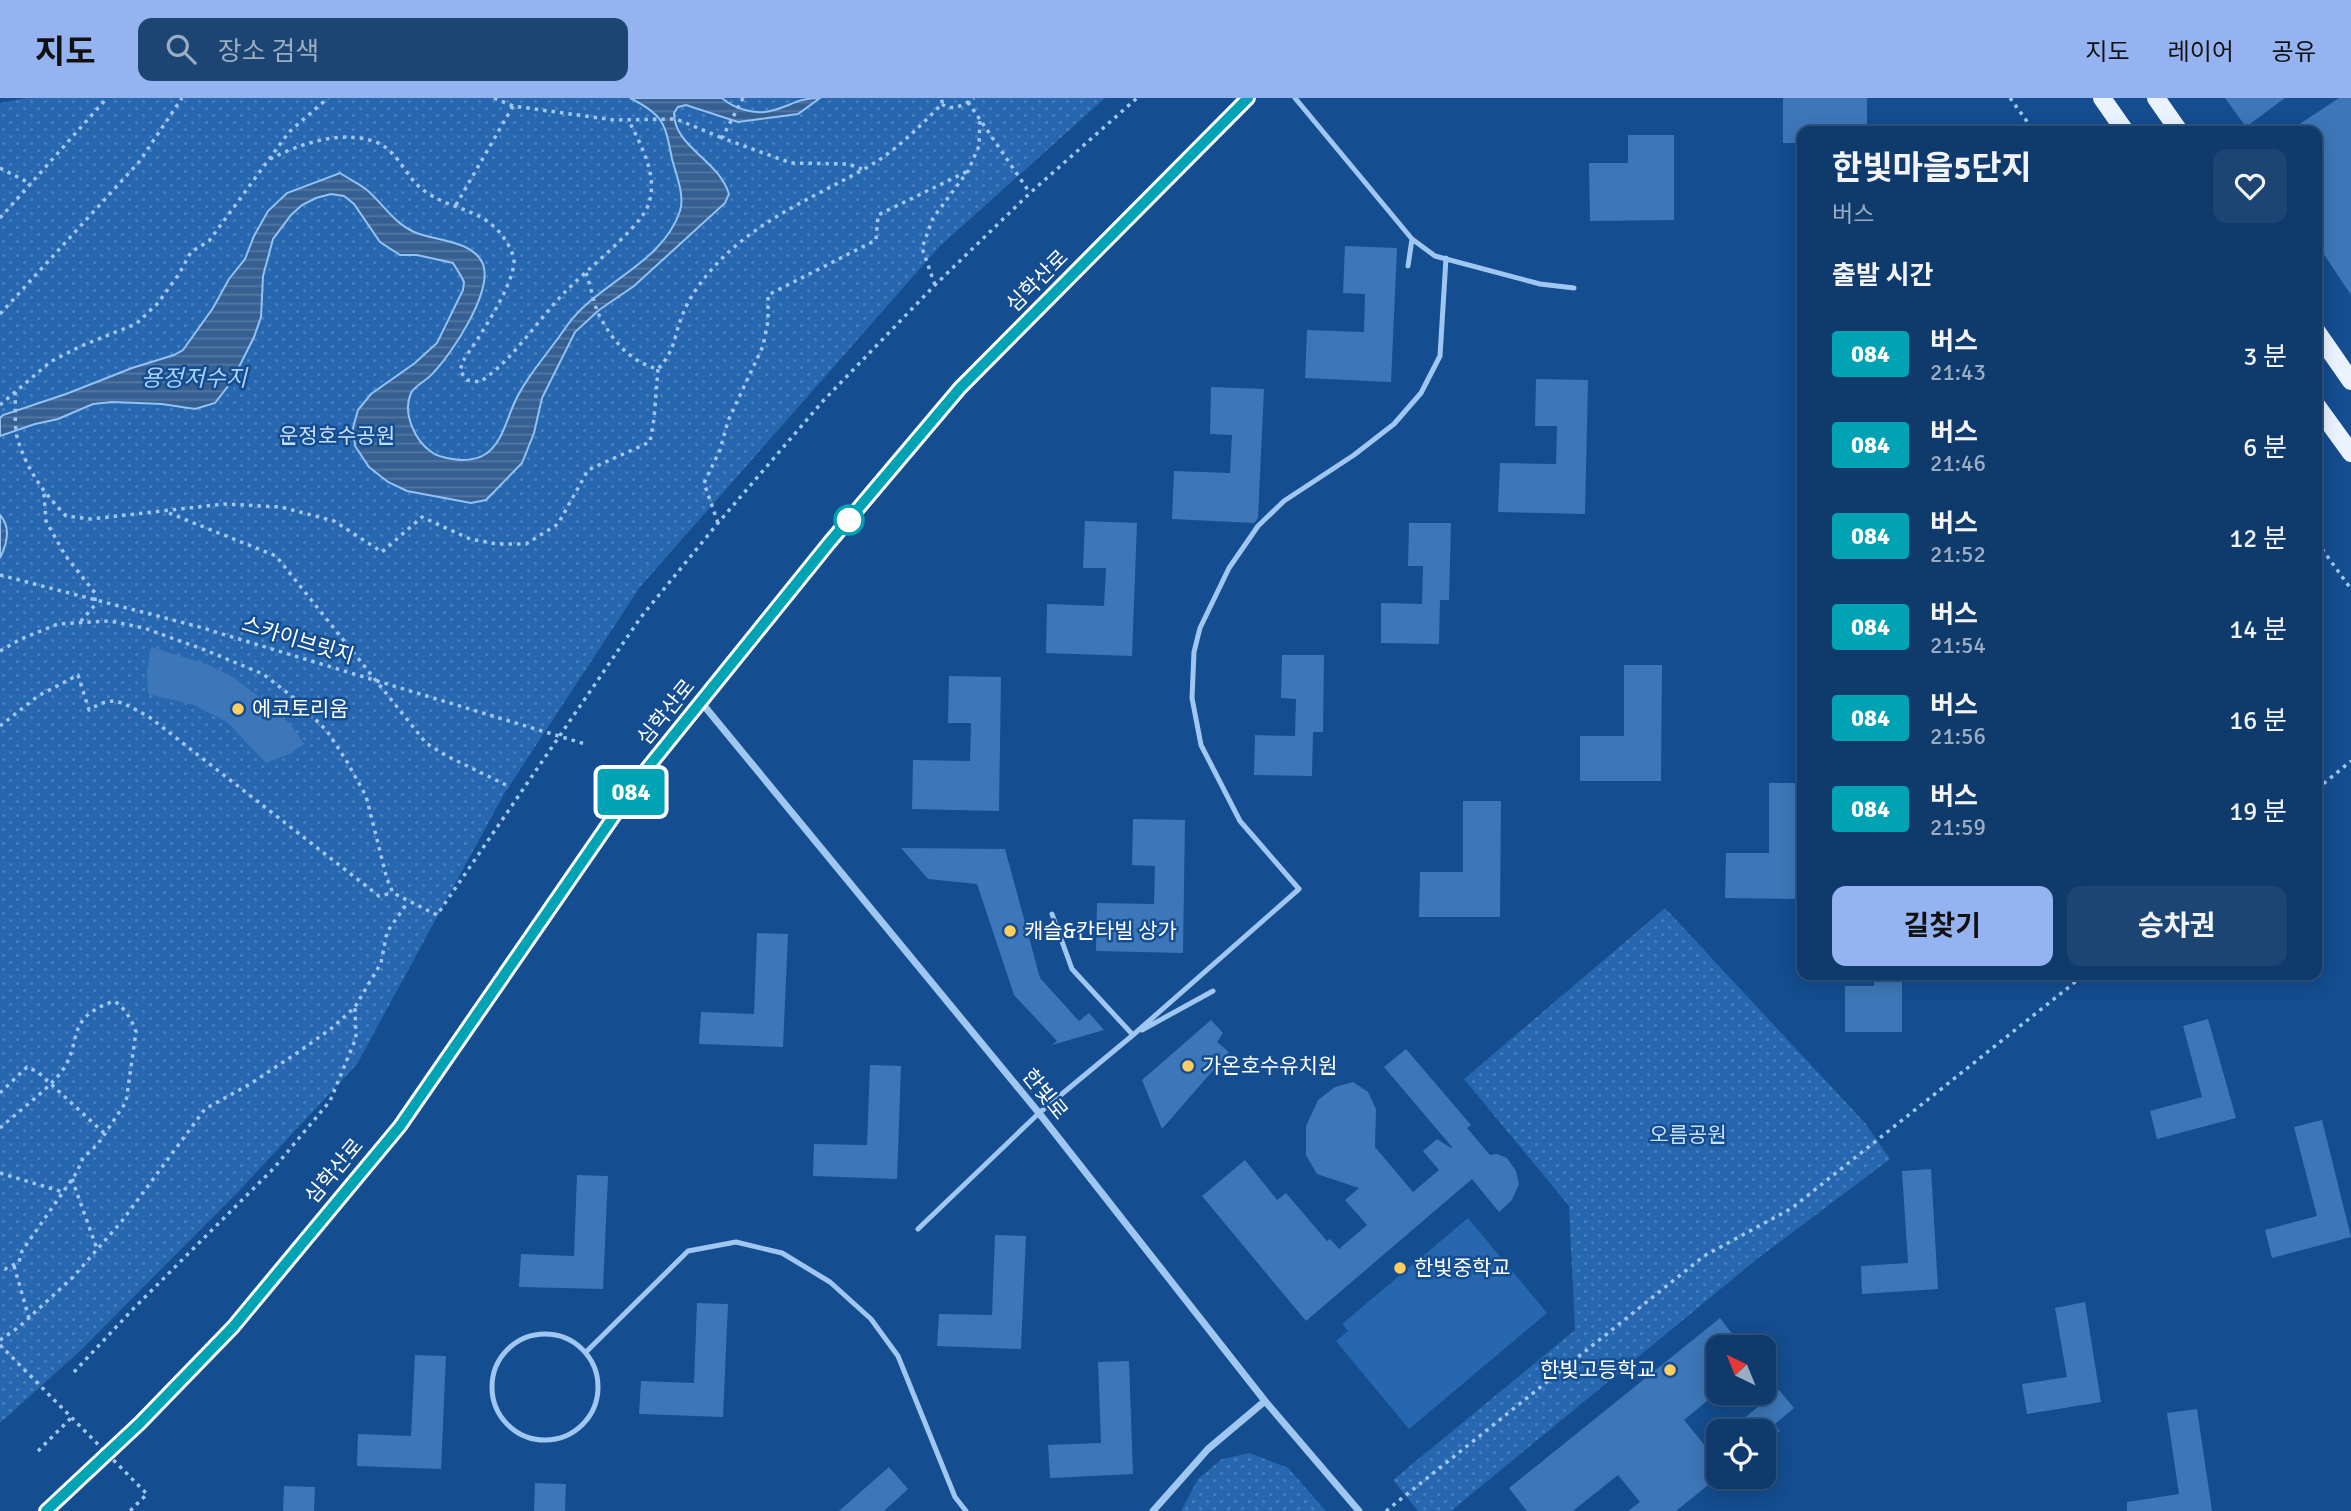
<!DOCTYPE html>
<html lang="ko">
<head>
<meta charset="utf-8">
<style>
  body { margin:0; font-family:Signika,"Noto Sans KR",sans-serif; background:#1d4574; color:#f1f3f6; height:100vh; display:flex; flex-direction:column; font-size:26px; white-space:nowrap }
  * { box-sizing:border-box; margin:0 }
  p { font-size:23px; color:#9badc2 }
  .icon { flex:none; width:38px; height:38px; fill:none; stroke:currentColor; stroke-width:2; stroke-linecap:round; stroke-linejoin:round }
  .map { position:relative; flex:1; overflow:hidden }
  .sheet { position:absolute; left:1797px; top:28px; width:525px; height:854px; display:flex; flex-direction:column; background:#0f3a6c; border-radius:14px; box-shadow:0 4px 18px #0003,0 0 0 2px #2f547f }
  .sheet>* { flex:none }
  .badge { padding:0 14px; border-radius:5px; font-size:24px; line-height:46px }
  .needle { width:46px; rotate:317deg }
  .fabs { position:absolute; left:1706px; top:1237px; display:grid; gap:14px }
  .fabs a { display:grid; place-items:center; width:70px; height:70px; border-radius:14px; background:#0f3a6c; box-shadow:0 4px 18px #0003,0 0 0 2px #2f547f; font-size:35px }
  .map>.badge { position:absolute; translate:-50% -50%; box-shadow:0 0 0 4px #fff }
  h2 { padding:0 35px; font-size:26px; line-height:63px }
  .round { display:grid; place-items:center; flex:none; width:74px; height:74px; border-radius:14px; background:#1d4574 }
  .headline { display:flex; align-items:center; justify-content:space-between; height:119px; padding:0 35px }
  h1 { font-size:33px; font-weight:700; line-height:52px }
  .cta { display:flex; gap:14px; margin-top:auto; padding:14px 35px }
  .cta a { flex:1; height:80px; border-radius:14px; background:#95b2f1; color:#111; font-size:28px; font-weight:700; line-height:80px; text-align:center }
  .cta a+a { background:#1d4574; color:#f1f3f6 }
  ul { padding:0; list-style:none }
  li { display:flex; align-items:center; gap:21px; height:91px; padding:0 35px }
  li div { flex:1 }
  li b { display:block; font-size:26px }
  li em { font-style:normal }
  li .badge { min-width:77px; font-weight:700; text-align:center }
  header { display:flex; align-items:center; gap:42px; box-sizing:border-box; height:98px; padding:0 35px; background:#95b2f1; color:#111 }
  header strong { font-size:33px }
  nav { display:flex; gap:38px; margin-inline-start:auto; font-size:24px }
  .search { width:490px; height:63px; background:#1d4574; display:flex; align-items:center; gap:18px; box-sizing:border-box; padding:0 24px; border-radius:14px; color:#9badc2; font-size:26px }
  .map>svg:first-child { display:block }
  .grass { fill:#2667af }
  .park { fill:url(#park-dots) }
  .water { fill:url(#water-rules); stroke:#92c2f4; stroke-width:2 }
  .building { fill:#3d77b9 }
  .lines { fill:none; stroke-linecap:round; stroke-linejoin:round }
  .path { stroke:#a0c7f1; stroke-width:3.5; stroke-dasharray:3.5 5; stroke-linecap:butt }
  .lane { stroke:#a0c7f1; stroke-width:5 }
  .street { stroke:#a0c7f1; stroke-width:7 }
  .secondary { stroke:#cfe3fc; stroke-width:14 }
  .primary { stroke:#eaf3ff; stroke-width:18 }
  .path-bridge { stroke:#a0c7f1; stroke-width:3.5; stroke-dasharray:3.5 5; stroke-linecap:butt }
  .line-casing { stroke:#fff; stroke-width:16 }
  .line { stroke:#00a3b4; stroke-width:10 }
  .stop-dot { fill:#fff; stroke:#00a3b4; stroke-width:3.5 }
  .poi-dot { fill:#ffce60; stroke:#144d90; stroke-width:2.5 }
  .labels { text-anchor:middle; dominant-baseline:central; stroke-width:5; stroke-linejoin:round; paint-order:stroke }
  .street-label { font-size:21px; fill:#fff; stroke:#144d90 }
  .park-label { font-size:21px; fill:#c7e0fc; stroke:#144d90 }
  .poi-label { font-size:21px; fill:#fff; stroke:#144d90; text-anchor:start }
  .water-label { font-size:23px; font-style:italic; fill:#acd1f8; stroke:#144d90 }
</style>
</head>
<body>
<header>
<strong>지도</strong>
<div class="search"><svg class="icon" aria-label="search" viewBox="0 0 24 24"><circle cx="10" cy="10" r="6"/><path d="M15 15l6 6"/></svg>장소 검색</div>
<nav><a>지도</a><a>레이어</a><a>공유</a></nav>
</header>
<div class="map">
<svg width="2351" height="1413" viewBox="0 0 2351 1413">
  <defs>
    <pattern id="park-dots" width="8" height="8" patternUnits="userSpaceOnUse" patternTransform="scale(1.75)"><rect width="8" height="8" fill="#2667af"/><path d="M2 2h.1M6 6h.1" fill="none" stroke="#477ebb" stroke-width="1.8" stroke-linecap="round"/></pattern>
    <pattern id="water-rules" width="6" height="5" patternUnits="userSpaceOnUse" patternTransform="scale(1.75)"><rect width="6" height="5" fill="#366091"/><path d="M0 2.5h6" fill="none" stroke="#5478a2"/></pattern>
  </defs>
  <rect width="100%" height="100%" fill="#144d90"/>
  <path class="grass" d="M1468 1120 1547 1215 1409 1331 1336 1243 1348 1233 1342 1226Z"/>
  <path class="park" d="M25 0H1105L939 149 640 489 504 696 357 966 239 1093 79 1254 0 1325V5Z
    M1665 810 1865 1025 1890 1061 1757 1161 1451 1413H1418L1393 1382 1575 1232 1569 1108 1464 981Z
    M1250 1355 1288 1370 1326 1413H1181L1198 1381 1222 1361Z"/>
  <path class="water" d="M630 0H722C733 10 754 17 770 13 790 9 796 0 820 0L798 16 738 24 686 7 678 9 674 15C674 49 718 61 729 96L725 105 634 188 599 212 575 234 542 300 534 335 522 365 486 402 471 405 407 393 388 384 369 369 355 348 353 330 358 312 371 296 415 265 437 245 463 192 464 184 461 178 453 165 417 157H400L380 144 354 106 344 98 331 96 316 100 302 107 291 117 273 141 263 178 261 219 254 239 232 283 215 305 195 311 162 306 112 304 93 306 58 321 35 326 0 338V320L3 317 66 296 132 270 174 257 183 252 213 210 229 181 245 161 254 138 268 113 287 95 340 75C349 81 359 86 367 92 383 106 394 125 414 134 434 143 473 142 483 166 493 194 452 255 434 274 428 282 415 287 411 295 402 315 415 344 433 355 438 359 447 360 453 361 462 363 476 362 484 357 501 347 506 324 513 308 524 281 550 253 566 229 596 185 662 167 680 113 685 98 676 76 672 61 665 25 664 17 630 0Z
    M0 417C11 429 7 446 0 460Z"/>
  <path class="building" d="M1783 0H1867V33H1802V45H1783Z
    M2225 0H2285L2246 29Z
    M2339 0H2351V197L2317 146V33H2289Z
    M1628 37H1674V122L1590 123 1589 65H1628Z
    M1345 148 1397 150 1391 284 1305 280 1307 232 1364 234 1365 196 1343 195Z
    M1536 281 1588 282 1585 416 1498 414 1500 365 1556 366 1557 328H1535Z
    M1211 289 1264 291 1258 420 1254 425 1172 421 1174 373 1230 375 1232 337 1210 336Z
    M1085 423 1137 425 1132 558 1046 555 1047 506 1104 508 1106 470H1083Z
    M1409 425H1451L1449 502H1440L1439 546 1381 545V505L1422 506 1423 468H1408Z
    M151 549 209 567 234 580 270 607 291 627 304 646 289 656 266 665 227 624 194 607 148 596 147 573Z
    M1282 557H1324L1323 634H1313L1312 678 1254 677 1255 637 1295 638 1296 601 1281 600Z
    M1624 567H1662L1661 683H1580V638H1624Z
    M949 578 1001 579 999 713 912 711 913 662 970 663 971 625H948Z
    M1769 685H1802V801L1725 800 1726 755H1769Z
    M1463 703H1501L1500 819H1419L1420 774H1463Z
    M1133 721 1185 722 1183 855 1096 853 1097 805 1154 806 1155 768 1132 767Z
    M901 750 1005 751 1040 880 1079 923 1089 915 1104 932 1052 947 1057 943 1014 897 977 786 928 781Z
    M757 835 788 836 783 949 699 946 701 914 754 916Z
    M1874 877H1902V934H1845V888H1874Z
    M2208 921 2236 1020 2157 1041 2150 1013 2202 999 2183 928Z
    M1211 922 1223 935 1217 944 1229 954 1162 1031 1142 982Z
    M1406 951 1471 1027 1467 1030 1490 1057 1497 1056 1507 1060 1516 1073 1519 1086 1512 1102 1499 1114 1472 1081 1306 1223 1202 1098 1245 1062 1277 1102 1286 1095 1327 1143 1330 1141 1339 1151 1367 1127 1345 1102 1359 1090 1317 1076 1306 1057V1028L1318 1002 1335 989 1353 984 1368 994 1376 1011 1375 1049 1413 1094 1439 1072 1423 1053 1437 1041 1451 1050 1452 1049 1384 969Z
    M870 967 901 968 897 1081 813 1078 814 1046 867 1047Z
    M2322 1022 2351 1139 2272 1160 2265 1132 2317 1118 2294 1029Z
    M1931 1071 1938 1191 1862 1196 1861 1168 1908 1165 1902 1073Z
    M577 1077 608 1078 603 1191 519 1189 521 1156 574 1158Z
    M995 1137 1026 1138 1021 1251 937 1248 939 1216 992 1217Z
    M2085 1204 2101 1304 2027 1316 2022 1286 2067 1279 2055 1210Z
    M697 1205 728 1206 723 1319 639 1316 641 1283 694 1285Z
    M1720 1220 1743 1250H1718V1294L1684 1322 1707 1350 1718 1340V1379L1676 1413H1628L1640 1404 1618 1377 1573 1413H1527L1509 1390Z
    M415 1257 446 1258 441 1371 357 1368 358 1336 411 1338Z
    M1129 1263 1133 1376 1050 1380 1048 1347 1101 1345 1098 1264Z
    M1779 1292 1794 1310 1775 1326 1780 1334H1727Z
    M2197 1311 2212 1413H2127V1404L2179 1396 2167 1315Z
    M889 1369 908 1391 884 1413H839Z
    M535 1385 566 1386 565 1413H534Z
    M284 1388 315 1389 314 1413H283Z"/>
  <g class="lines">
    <path class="path" d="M494 0 513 8 614 22 676 21 722 40
      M743 0 722 40 791 65 848 66 862 71
      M2010 0 2034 33
      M968 4 1030 95
      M942 6C952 14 964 7 974 0
      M270 61C300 46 339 32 373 43 399 51 405 81 426 94 455 114 485 110 506 143 509 148 514 157 514 163 514 188 477 242 463 263L460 273 467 282 480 284C514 261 536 224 564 195 585 173 635 134 647 110 660 81 642 49 629 23
      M0 70 31 86
      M456 107 513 8
      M0 120 107 0
      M586 175C591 188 593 204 599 217 612 242 630 264 658 271 676 251 673 241 682 218 692 192 712 169 732 151 773 115 818 97 864 71 895 54 917 31 942 6V0
      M935 187 922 150 933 120 968 73 979 48 980 19
      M0 216 139 64 182 0
      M15 294C16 308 14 325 17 339 26 371 44 395 66 418L91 421 224 406 281 409 334 423 382 454 422 419 470 441 497 446H526L558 426 588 372 650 344 654 321 658 271
      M0 307 50 264 81 248 136 226 158 205 179 176 191 154 209 143 289 34 328 0
      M44 396 46 423 65 457 95 495V507L80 524
      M169 415 276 458 426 645 445 657 508 688
      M718 425 704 385 720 352 728 323 763 248 768 223V197L876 142 878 117 968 73
      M2317 444 2351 491
      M0 553 21 541 58 526 110 523 144 530 205 552 263 576 294 600 327 633 346 662 366 698 387 781 393 795 437 817 641 519 718 425 823 303 935 187 1030 95 1137 0
      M0 628 38 598 78 577 89 612C115 595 123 606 148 618L379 798 393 795
      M2317 691 2351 663
      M0 995 27 969 38 974 105 1036
      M0 1030C19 1013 41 997 58 978 86 946 60 922 114 903 125 910 132 922 136 934L126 1004 98 1046 83 1060 77 1074 22 1153 19 1164 5 1171 0 1169
      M0 1075 63 1094
      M72 1081 97 1151
      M14 1168 29 1220
      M0 1242 19 1229 73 1179 122 1123 205 1011 250 986 297 955 332 930 355 909 381 865 387 834 408 804
      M74 1274 134 1210 274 1070 330 1003 356 940 355 909
      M38 1353 71 1320
      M1386 1413 1704 1158 1792 1110 2084 877"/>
    <path class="lane" d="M1295 0 1412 141 1435 158 1540 186 1574 190
      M1408 168 1412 141
      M1142 932 1213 893
      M1133 937 1299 791 1240 723 1201 647 1192 600 1194 554 1200 530 1229 470 1258 428 1284 403 1354 357 1394 326 1421 295 1440 258 1446 160
      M918 1131 1039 1015 1133 937 1072 871 1052 816
      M492 1289a53 53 0 1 1 106 0a53 53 0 1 1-106 0Z
      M586 1254 688 1153 736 1144 782 1155 830 1184 871 1221 898 1258 955 1399 966 1413"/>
    <path class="street" d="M701 604 1039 1015 1265 1303 1359 1413
      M1153 1413 1208 1351 1265 1303"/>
    <path class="secondary" d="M46 1413 140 1325 233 1229 400 1028 645 673 829 445 960 290 1248 0"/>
    <path class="primary" d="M2102 0 2125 33
      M2156 0 2179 33
      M2317 234 2351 283
      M2317 308 2351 355"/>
    <path class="path-bridge" d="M0 477 196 528 585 646
      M0 1247 147 1396 130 1413"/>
  </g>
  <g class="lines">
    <g class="line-casing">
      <path id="line" d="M46 1413 140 1325 233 1229 400 1028 645 673 829 445 960 290 1248 0"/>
    </g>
    <use href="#line" class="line"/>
  </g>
  <circle class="stop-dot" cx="849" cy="422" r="14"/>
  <g class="poi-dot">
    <circle cx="238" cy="611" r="7"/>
    <circle cx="1010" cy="833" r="7"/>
    <circle cx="1188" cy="968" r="7"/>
    <circle cx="1400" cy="1170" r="7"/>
    <circle cx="1670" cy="1272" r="7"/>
  </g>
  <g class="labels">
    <g class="street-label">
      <text transform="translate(1037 183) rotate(-45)">심학산로</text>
      <text transform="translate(298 542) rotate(17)">스카이브릿지</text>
      <text transform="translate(666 614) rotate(-51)">심학산로</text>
      <text transform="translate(1045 996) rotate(51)">한빛로</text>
      <text transform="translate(334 1073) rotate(-50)">심학산로</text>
    </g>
    <g class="park-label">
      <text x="337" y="338">운정호수공원</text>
      <text x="1688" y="1037">오름공원</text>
    </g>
    <g class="poi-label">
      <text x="252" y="611">에코토리움</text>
      <text x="1024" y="833">캐슬&amp;칸타빌 상가</text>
      <text x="1202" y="968">가온호수유치원</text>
      <text x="1414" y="1170">한빛중학교</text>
      <text x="1656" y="1272" text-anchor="end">한빛고등학교</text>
    </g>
    <g class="water-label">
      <text x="194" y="280">용정저수지</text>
    </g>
  </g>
</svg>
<div class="fabs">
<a><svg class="needle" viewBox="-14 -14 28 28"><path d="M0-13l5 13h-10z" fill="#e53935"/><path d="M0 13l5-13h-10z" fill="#9badc2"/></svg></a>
<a><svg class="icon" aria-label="locate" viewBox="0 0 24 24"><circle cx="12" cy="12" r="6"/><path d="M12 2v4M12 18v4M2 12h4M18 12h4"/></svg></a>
</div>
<b class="badge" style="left:631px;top:694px;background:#00a3b4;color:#fff">084</b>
<section class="sheet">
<div class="headline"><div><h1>한빛마을5단지</h1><p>버스</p></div><a class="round"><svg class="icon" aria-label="heart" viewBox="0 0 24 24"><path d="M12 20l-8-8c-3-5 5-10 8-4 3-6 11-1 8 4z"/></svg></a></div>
<h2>출발 시간</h2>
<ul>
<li><span class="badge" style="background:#00a3b4;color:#fff">084</span><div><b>버스</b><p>21:43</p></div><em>3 분</em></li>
<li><span class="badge" style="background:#00a3b4;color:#fff">084</span><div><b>버스</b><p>21:46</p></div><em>6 분</em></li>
<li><span class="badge" style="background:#00a3b4;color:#fff">084</span><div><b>버스</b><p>21:52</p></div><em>12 분</em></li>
<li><span class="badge" style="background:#00a3b4;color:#fff">084</span><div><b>버스</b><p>21:54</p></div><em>14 분</em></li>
<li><span class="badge" style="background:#00a3b4;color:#fff">084</span><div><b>버스</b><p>21:56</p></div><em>16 분</em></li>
<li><span class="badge" style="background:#00a3b4;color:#fff">084</span><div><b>버스</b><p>21:59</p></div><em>19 분</em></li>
</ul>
<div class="cta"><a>길찾기</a><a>승차권</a></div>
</section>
</div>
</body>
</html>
